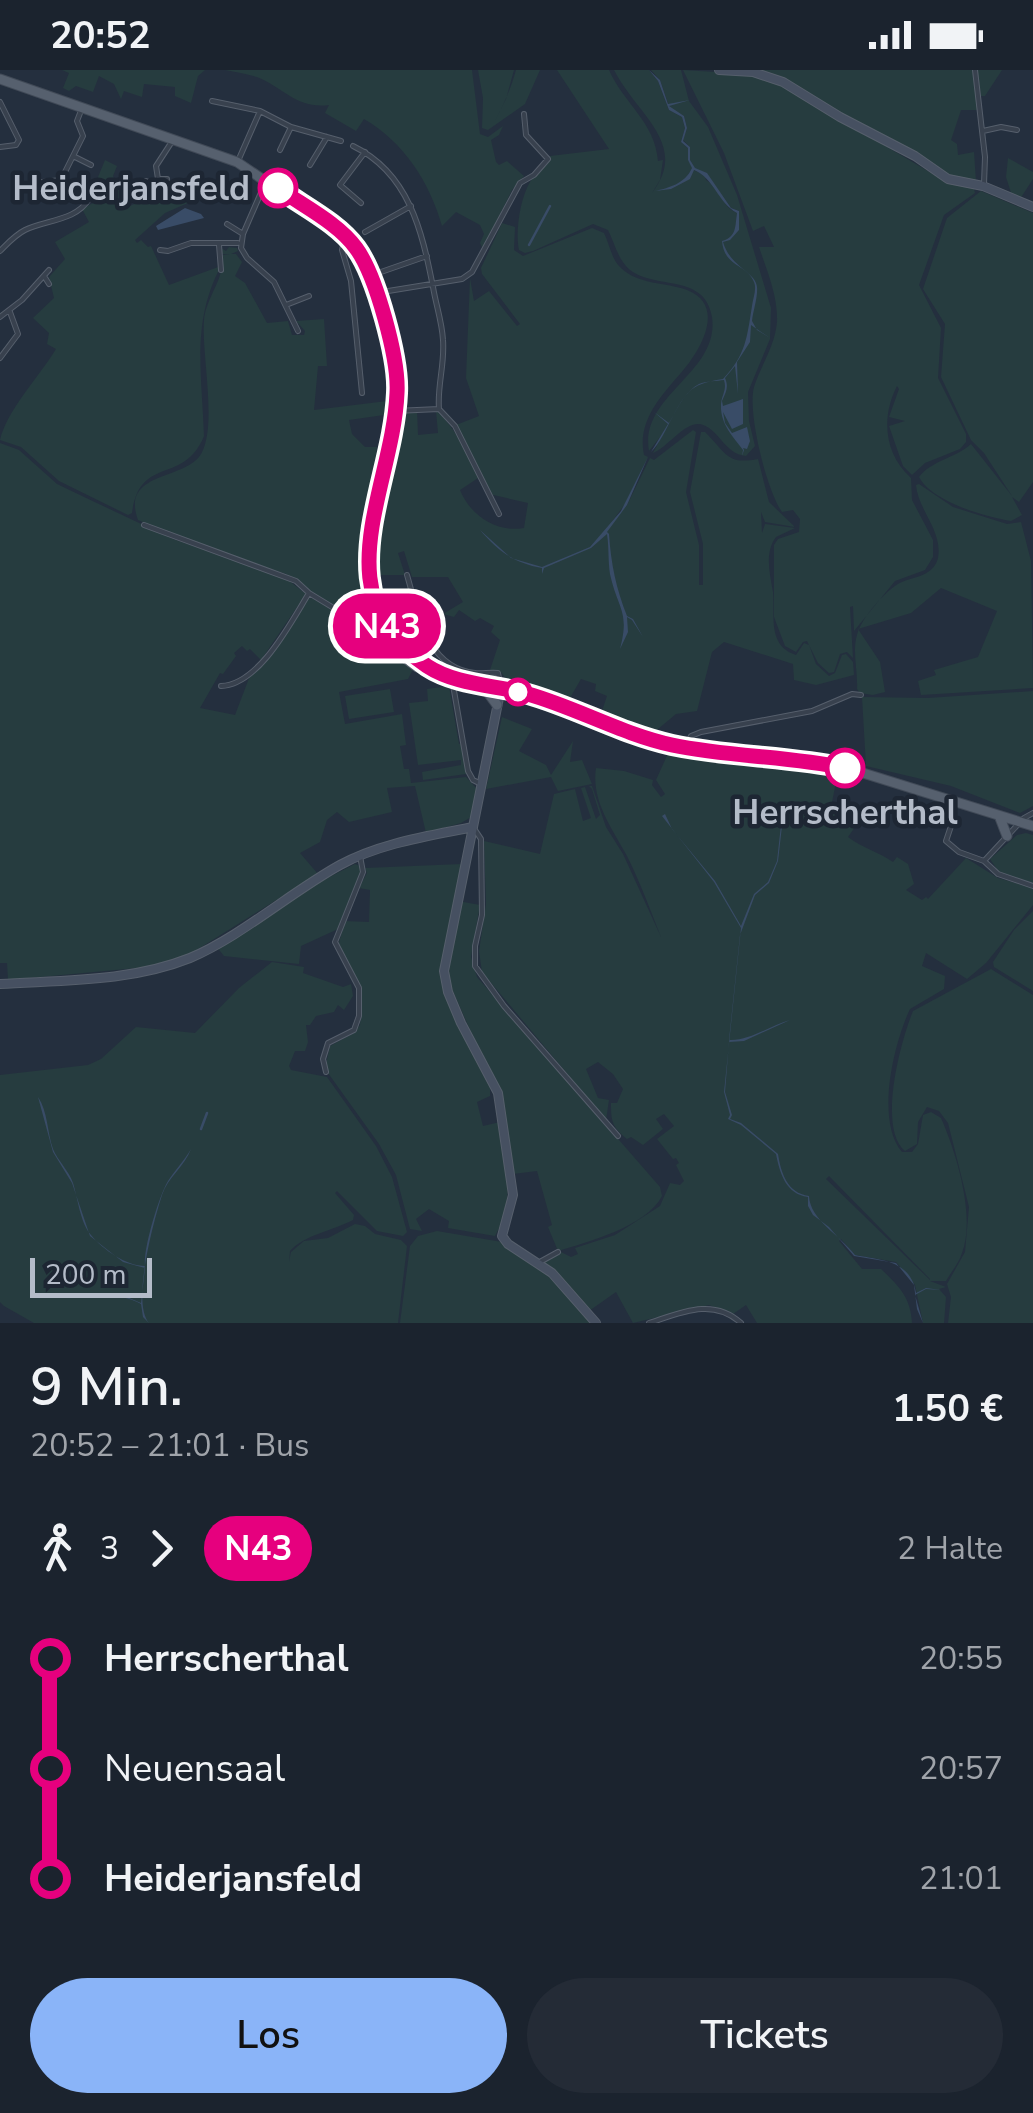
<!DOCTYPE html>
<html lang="de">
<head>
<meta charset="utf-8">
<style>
  body { margin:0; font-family:"Nunito Sans",sans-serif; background:#242b36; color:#f1f3f6; height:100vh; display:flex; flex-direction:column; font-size:38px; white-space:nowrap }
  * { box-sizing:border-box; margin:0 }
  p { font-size:32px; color:#a0a4aa }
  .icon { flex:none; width:55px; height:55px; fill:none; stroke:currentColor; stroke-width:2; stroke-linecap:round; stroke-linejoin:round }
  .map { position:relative; height:1253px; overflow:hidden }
  .drawer { display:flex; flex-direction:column; background:#1b232e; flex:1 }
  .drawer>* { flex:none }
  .badge { padding:0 20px; border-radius:32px; font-size:35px; line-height:65px }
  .scale { position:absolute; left:30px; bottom:25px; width:122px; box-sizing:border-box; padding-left:10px; border:5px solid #b4bcc9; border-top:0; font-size:28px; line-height:35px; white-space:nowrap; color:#b4bcc9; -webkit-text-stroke:8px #1d2633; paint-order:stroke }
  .map>.badge { position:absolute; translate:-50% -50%; box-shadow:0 0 0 5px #fff }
  .legs { display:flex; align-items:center; gap:15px; height:110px; padding:0 30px; font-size:32px }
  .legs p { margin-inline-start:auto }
  .headline { display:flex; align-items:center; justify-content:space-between; height:170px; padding:0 30px }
  h1 { font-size:55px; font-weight:600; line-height:75px }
  .primary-button { display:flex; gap:20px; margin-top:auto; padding:20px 30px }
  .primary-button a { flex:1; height:115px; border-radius:60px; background:#8ab4f8; color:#111; font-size:40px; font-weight:600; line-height:115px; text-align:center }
  .primary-button a+a { background:#242b36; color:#f1f3f6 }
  ul { padding:0 30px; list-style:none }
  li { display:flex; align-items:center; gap:35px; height:110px; font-size:38px }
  li i { display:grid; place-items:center; width:15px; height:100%; margin:0 12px; background:currentColor }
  li i::after { content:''; width:25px; height:25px; margin:-12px; border:8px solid; border-radius:50%; background:#1b232e }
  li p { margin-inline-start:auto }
  li:first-child i { background:linear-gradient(#0000 50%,currentColor 0) }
  li:last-child i { background:linear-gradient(currentColor 50%,#0000 0) }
  .status { display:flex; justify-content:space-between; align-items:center; height:70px; padding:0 50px; background:#1b232e; direction:ltr }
  .status svg { height:28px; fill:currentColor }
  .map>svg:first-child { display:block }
  .green { fill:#263c3f; fill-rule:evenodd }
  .water { fill:#394c67 }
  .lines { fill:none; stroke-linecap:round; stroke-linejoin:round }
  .stream { stroke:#394c67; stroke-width:2.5 }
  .street-casing { stroke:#565f6c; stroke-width:6 }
  .secondary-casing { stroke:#565f6c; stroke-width:10 }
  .primary-casing { stroke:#414a57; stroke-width:11 }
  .street { stroke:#38414e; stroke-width:4 }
  .secondary { stroke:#465061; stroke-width:8 }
  .primary { stroke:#56606e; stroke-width:9 }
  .line-1-casing { stroke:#fff; stroke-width:22 }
  .line-1 { stroke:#e6007e; stroke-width:15 }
  .stop-1-dot { fill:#fff; stroke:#e6007e; stroke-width:5 }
  .labels { text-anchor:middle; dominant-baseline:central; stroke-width:9; stroke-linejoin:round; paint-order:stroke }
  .stop-label { font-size:35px; font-weight:bold; fill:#b4bcc9; stroke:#1d2633; text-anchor:end }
</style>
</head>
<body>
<div class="status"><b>20:52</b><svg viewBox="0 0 49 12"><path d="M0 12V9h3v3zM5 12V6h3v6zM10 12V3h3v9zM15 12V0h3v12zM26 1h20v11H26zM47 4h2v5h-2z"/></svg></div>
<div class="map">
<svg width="1033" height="1253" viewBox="0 0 1033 1253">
  <rect width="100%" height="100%" fill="#242f3e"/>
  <path class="green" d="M62 0H205L198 6 191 33 175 26V17L144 14 142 27 124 21 121 29 114 14 99 6 93 22 76 16 69 21 63 18 69 3Z
    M225 0H472L480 64 488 67 503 56 499 65 491 70 496 92 499 95 507 91 524 106 512 120 483 179 480 173 484 164 480 155 456 142 442 156C430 113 404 72 364 49L356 61 325 43 329 35C297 39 284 18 257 7 247 4 236 2 225 0Z
    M478 0H514L506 29 495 51C504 34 511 18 516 0H540L525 34 488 60 482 58 483 28Z
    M557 0H609C624 34 655 52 658 91L663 90 660 110 652 123C690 74 636 44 614 0H649L658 11 669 40 682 47 685 58 681 72 688 78V90L693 98 685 109H690L693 100 705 105 706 110C721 119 721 136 737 143L735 163 739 160V141L731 138 706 103 695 99 690 90V77L683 70 687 58 684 46 670 39 660 10 651 0H681L689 31 708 57 737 125 771 238 770 269 748 322 749 351 755 376 746 386C724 384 719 358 700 354 684 352 668 377 653 383L664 362 649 381C639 325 720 303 712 247 705 203 656 220 630 200 618 190 615 174 608 160L593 154 533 181 525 183 519 180C515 162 520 129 530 112 536 102 546 97 550 86L609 79Z
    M683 0 748 4 782 15 943 110 974 119 975 123 944 145 919 215 941 258 938 308 966 364V372L960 379 925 393 912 405 903 396 889 356 905 351 889 347 899 319 897 316C881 347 884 384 911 408L912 430 933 470V487L925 500 895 511 854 561 853 536 850 537 853 588 847 582 840 584 834 602 829 603 818 593 807 571 803 572 796 582 785 576 774 547V475L778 469 799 462 800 449 793 440 782 442C767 421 747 343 754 317 761 295 775 276 777 252 778 226 767 201 759 177H774L764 156 753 161 724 83Z
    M754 0H973L979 40H961L951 70 957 74 958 85 974 82 976 112 949 106 909 79Z
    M977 0H1002L985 26H981Z
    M1008 88 1033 102V109L1020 129 1012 126 1006 107Z
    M105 90 117 96 113 106 127 137 184 114 191 124 188 133 165 143 135 170 137 173 141 170 148 177 151 176 169 215 221 196C191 252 202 304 204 366 184 416 140 384 132 443L128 445 59 411 21 377 0 370C7 340 39 307 56 279L47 274 49 263 33 248 54 228 49 207 65 189 55 172 89 152 82 139 93 133 95 126 91 124Z
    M981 121 1033 143V412L1019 432 1012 427 1022 445 1011 451C985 447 931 431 919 407 932 390 956 388 971 374L1012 426 984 383 971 370 941 307 945 254 923 219 947 148Z
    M502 153 515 157 514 180 523 186 592 158 604 163C610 175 611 189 621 198 639 215 665 212 687 220 728 236 699 283 680 304 660 327 637 352 644 385L648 387 625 434 611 453 627 435 650 388 654 390 693 360 696 362 686 422 699 475V515H703V474L690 422 701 362H705C727 384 727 395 758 389L769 432 795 457 765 452 761 442 762 463 765 454 795 458 776 467C764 483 770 504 773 522 775 546 767 576 796 585L804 573 809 575 816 594 829 606 835 603 842 585 846 584 853 592 854 605 816 615 794 610 793 594 724 572 712 582 697 641 676 644 652 664 601 644 607 626 595 621 596 614 581 609 567 633 537 619 509 613 501 602 490 600 500 570 491 562 494 556 480 548 475 551 459 540 454 547 443 544 463 532 448 507H412L404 481 398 483 405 505H374L375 466 400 344 417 340 418 365 438 363 436 341C457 358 466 384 478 408L460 420C470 445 496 463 524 458L528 433 489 424 456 355 479 346 466 308 470 208 474 231 489 221 517 256 520 254 482 204 481 198Z
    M229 177 237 178 238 181 231 184H236L242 192 235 206 245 213 267 253 288 251 292 265H304L305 261 296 251 324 249 327 296H318L314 340 387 331 384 345 349 350 352 364 365 377H377C375 398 374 419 369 440 360 482 355 517 376 557L314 524 286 504 212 480 138 450C121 403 180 410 199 387 219 361 201 284 204 250 206 227 226 207 222 185H230L222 184 221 178 226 181Z
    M0 373 19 380 57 414 82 426 173 469 284 507 306 524 261 590 250 579 247 581 242 576 234 583 236 586 223 604 220 603 200 638 235 645 251 603 270 585 307 529 312 528 373 563 413 599 408 609 339 622 345 654 402 644 406 675 400 676 404 699H409L411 713 466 707 478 720 473 746 461 753 426 763 415 716 387 718 392 742 349 752 337 742 327 750 320 772 300 783 318 804 187 886 148 897 8 910 7 893H0Z
    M919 414 953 437 1007 454 1021 452 1031 491 1033 618 921 625 918 611 936 605 934 600 978 587 997 541 941 518 911 543 858 559 880 592 885 622 873 625 860 623 857 619C858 601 852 581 857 565 861 549 881 526 895 516 908 506 933 509 938 488 943 461 918 440 916 415Z
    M449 616 459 674H463L466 704 423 710 422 702 461 695V690L418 695 409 633 428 631 427 619Z
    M390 619 394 642 349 649 345 626Z
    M1033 621V736L1020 743 951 716 866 696 862 627 928 628Z
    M502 647 532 659 519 681 546 695 551 705 573 671 570 692 582 690 592 714 558 721 551 707 486 719Z
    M670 679 838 702 831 737 862 747 848 767C862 778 877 781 893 792L897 787 908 794 914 814 906 820 922 830 926 827 928 829 966 788 998 808 1033 818V835L986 893 967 909 926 883 922 896 945 906 944 919 910 939C894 973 875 1050 902 1082H912L918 1074 923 1045 931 1042 941 1048C956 1082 976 1146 962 1183 959 1193 951 1202 946 1211H930L946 1217 939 1219 946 1227 944 1253H923L915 1215 896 1192 855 1185 841 1169 839 1171 862 1199H881C899 1216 911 1228 912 1253H757L746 1235 733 1244 709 1235 633 1253 616 1222 589 1241 541 1193 561 1182 571 1187 578 1184 575 1178 615 1165 660 1136 670 1113 680 1115 684 1111 676 1095 679 1093 676 1088 673 1089 657 1069 674 1056 664 1044 656 1049 663 1059 643 1075 631 1067 627 1069C612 1057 611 1051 611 1033H617L623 1019 613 1004 598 992 586 999 598 1028 609 1030 606 1050 482 902 479 881 486 834 484 771 540 784 554 724 575 719 583 751 591 748 581 718 585 717 596 749 600 745 592 719 589 716H592L606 757 623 784 661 867C650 839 640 812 627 786 612 758 591 731 596 698L624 701 653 710 652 715 661 727 665 724 656 710ZM829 1106 930 1209V1210L826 1109Z
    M1026 763 1033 765V813L999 802 990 789 1017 765Z
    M355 794 360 796 361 802 338 859 301 876 299 894 224 886 216 876 310 817Z
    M461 794 442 902 490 1012V1026L477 1032 483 1056 500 1052C506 1093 516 1130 495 1166L448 1158 449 1151 429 1139 416 1149 422 1161 410 1159 396 1105 379 1074 328 1003 326 994 330 976 354 963 360 955 362 918 338 876 345 851 369 852 370 820 359 818 367 803 365 798Z
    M458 831 480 835 471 887 477 907 660 1117 662 1126C647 1156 588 1172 558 1181L548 1157 552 1155 537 1101 513 1104 497 1011 478 978 448 910Z
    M1033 841V921L994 897 993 892 1014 860Z
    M272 892 304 897 303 903 343 917 351 914 353 926 344 940 338 935 334 942 316 946 310 955H306L308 972 305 981H295L289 996 291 1000 327 1007 376 1076 392 1107 407 1162 403 1166 377 1161 337 1121 335 1123 354 1145 353 1150C332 1161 304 1165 290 1181L289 1192 291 1182 304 1171 328 1168 355 1154 365 1156 375 1164 401 1170 407 1176 398 1253H34L4 1236 0 1232V1005L88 995 101 989 136 957 195 963 239 918Z
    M991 899 1033 925V1253H948L951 1227 947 1214 965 1182 969 1137 948 1053 939 1041 927 1037 918 1052 917 1074 905 1081C877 1058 901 970 913 941Z
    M437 1161 502 1172 545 1201 593 1253H400L410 1176 418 1166Z"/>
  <path class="water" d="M649 0 660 10 668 34 690 30 669 36 684 46 687 58 683 71 690 77V90L695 98 707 103 731 138 739 141V160L730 170 723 172C730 197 756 202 757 217 758 227 753 241 752 251L757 260 770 268 751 255 750 272 737 292 738 324 735 296 725 308C729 317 726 322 722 331L723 336 743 329V354L732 359 723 342 725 353 732 363 747 357 750 371 747 379 743 378 744 380 742 386 743 380C732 365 720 354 721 334 722 324 727 320 724 310 717 311 706 311 699 314 676 326 668 366 651 382L668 354 654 342 669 353C686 324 687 314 723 309 746 285 747 267 752 236 753 228 757 219 754 212 747 194 724 197 722 171 737 167 735 156 737 143 718 133 714 108 694 100L690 109 671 119 655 121C668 118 685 114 692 98L688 90V78L681 72 685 58 682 47 669 40 658 11Z
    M185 138 201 144 204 148 158 160 156 156Z
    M648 387 627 435 607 462 609 464C611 494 616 518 627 546L633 549 643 567 632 550 627 547 628 562 620 579C630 541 618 540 610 504 608 491 609 476 607 464L591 478 544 498 542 504V498C514 493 498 481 480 460L511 488 542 497 590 477 621 441Z
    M665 744 672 759 715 811 741 856 754 824 768 812 777 791 781 755 787 752 782 756 778 791 769 813 755 825 740 865 729 970C750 971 771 955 790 950L744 971 729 972 725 1022 732 1045 730 1049 741 1053 778 1084C781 1103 787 1123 809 1126 810 1150 840 1165 855 1185 880 1190 911 1190 916 1223L926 1218 941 1220 926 1219 915 1225 923 1253 917 1239 914 1215 896 1193 854 1186 829 1157 813 1145 808 1136V1127C786 1124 780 1104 776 1084L741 1055 728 1049 730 1045 724 1022 741 858 714 812 662 746Z
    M38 1027C48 1042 47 1062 53 1079 58 1091 69 1101 73 1113 78 1129 80 1152 91 1165 103 1180 127 1196 145 1196 143 1179 159 1126 168 1111 175 1100 185 1090 191 1079 185 1096 168 1107 162 1125 154 1150 131 1233 149 1253L143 1247 141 1234C123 1224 104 1225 84 1227L122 1225 141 1233 145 1198 123 1192 90 1166 72 1113 53 1082Z"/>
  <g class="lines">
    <path class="stream" d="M529 175 550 136
      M201 1059 207 1043"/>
    <g class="street-casing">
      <path id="street" d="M975 0 985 87 984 114
        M212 31 260 41 291 57 341 71
        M0 32 19 70 16 75 0 77
        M983 61 1001 57 1017 60
        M353 76C409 103 422 161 433 217 436 235 442 252 443 270 445 294 437 316 439 339
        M280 80 291 57
        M73 86 91 95
        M238 91 260 41
        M310 95 327 67
        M167 109H158L156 96 171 73
        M145 111 153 113 158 109
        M266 111 243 164 241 178 247 188 274 212 298 261
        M33 113 61 110 83 66 77 51 82 38
        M361 133 340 115 365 82
        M227 154 243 164
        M365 162 411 136
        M344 171 342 180 351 211 362 323
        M219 175 221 200
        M160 180 168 181 191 173H238
        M0 181C8 173 15 165 25 160 45 150 76 151 89 129
        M381 202 427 186
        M44 206 49 214
        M376 223 462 209 472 202 520 113 534 105 548 89 526 65 524 44
        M286 235 309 226
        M0 247 22 230 49 200
        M0 288 18 264 10 242
        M395 341 439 339 455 356 499 444
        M144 455 296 511 309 523 378 565 394 583 416 599 453 615 468 701 473 710 481 714
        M407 505C418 542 426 598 475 603 482 604 490 602 498 603L501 618
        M221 616C259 615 291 552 309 523
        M688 673 691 666 701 662 812 641 852 624 861 625
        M951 756 946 771 959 782 984 791
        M473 757 481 769 482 845 475 876V896L504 936 618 1066
        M984 791 1024 748 1033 743
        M984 791 998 804 1033 816
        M326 1002 323 989 328 973 354 960 359 946V918L335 872 363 802 360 786
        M538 1193 558 1182
        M649 1253C680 1243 713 1227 741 1253"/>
    </g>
    <g class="secondary-casing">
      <path id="secondary" d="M719 0 753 2 783 12 840 47 915 86 948 109 983 116 1033 137
        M501 618 444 901 448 922 461 953 498 1023 513 1125 502 1166 508 1174 552 1203 596 1253
        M0 914C63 910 130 912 190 888 240 867 291 822 340 795 380 773 429 766 473 757"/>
    </g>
    <g class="primary-casing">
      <path id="primary" d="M0 9 237 92 336 159 357 179 372 212 394 286 397 311 395 341 368 472 369 509 385 553 395 568 425 595 458 609 541 628 646 668 708 681 847 698 1033 756
        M483 616 497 635
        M1000 748 1007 766"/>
    </g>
    <use href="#street" class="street"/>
    <use href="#secondary" class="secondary"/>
    <use href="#primary" class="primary"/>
  </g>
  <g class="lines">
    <g class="line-1-casing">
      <path id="line-1" d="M278 118C303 136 338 153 356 178 376 205 399 289 397 323 393 419 320 524 427 596 456 615 495 615 528 624 577 638 622 664 672 675 729 687 788 686 845 698"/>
    </g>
    <use href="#line-1" class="line-1"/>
  </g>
  <g class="stop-1-dot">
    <circle cx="278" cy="118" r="18"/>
    <circle cx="518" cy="622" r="12"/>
    <circle cx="845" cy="698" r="18"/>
  </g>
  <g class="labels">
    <g class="stop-label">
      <text x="250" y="118">Heiderjansfeld</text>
      <text x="845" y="742" text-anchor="middle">Herrscherthal</text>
    </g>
  </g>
</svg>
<div class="scale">200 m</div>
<b class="badge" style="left:387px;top:556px;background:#e6007e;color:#fff">N43</b>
</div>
<section class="drawer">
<div class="headline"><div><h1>9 Min.</h1><p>20:52 – 21:01 · Bus</p></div><b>1.50 €</b></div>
<div class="legs"><svg class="icon" aria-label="walk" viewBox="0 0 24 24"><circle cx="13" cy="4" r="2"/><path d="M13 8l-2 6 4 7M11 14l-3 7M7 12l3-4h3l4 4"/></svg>3<svg class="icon" aria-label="forward" viewBox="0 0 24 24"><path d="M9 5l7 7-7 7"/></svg><b class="badge" style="background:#e6007e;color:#fff">N43</b><p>2 Halte</p></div>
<ul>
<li><i style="color:#e6007e"></i><b>Herrscherthal</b><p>20:55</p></li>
<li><i style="color:#e6007e"></i><span>Neuensaal</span><p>20:57</p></li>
<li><i style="color:#e6007e"></i><b>Heiderjansfeld</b><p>21:01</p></li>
</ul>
<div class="primary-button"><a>Los</a><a>Tickets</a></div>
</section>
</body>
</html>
